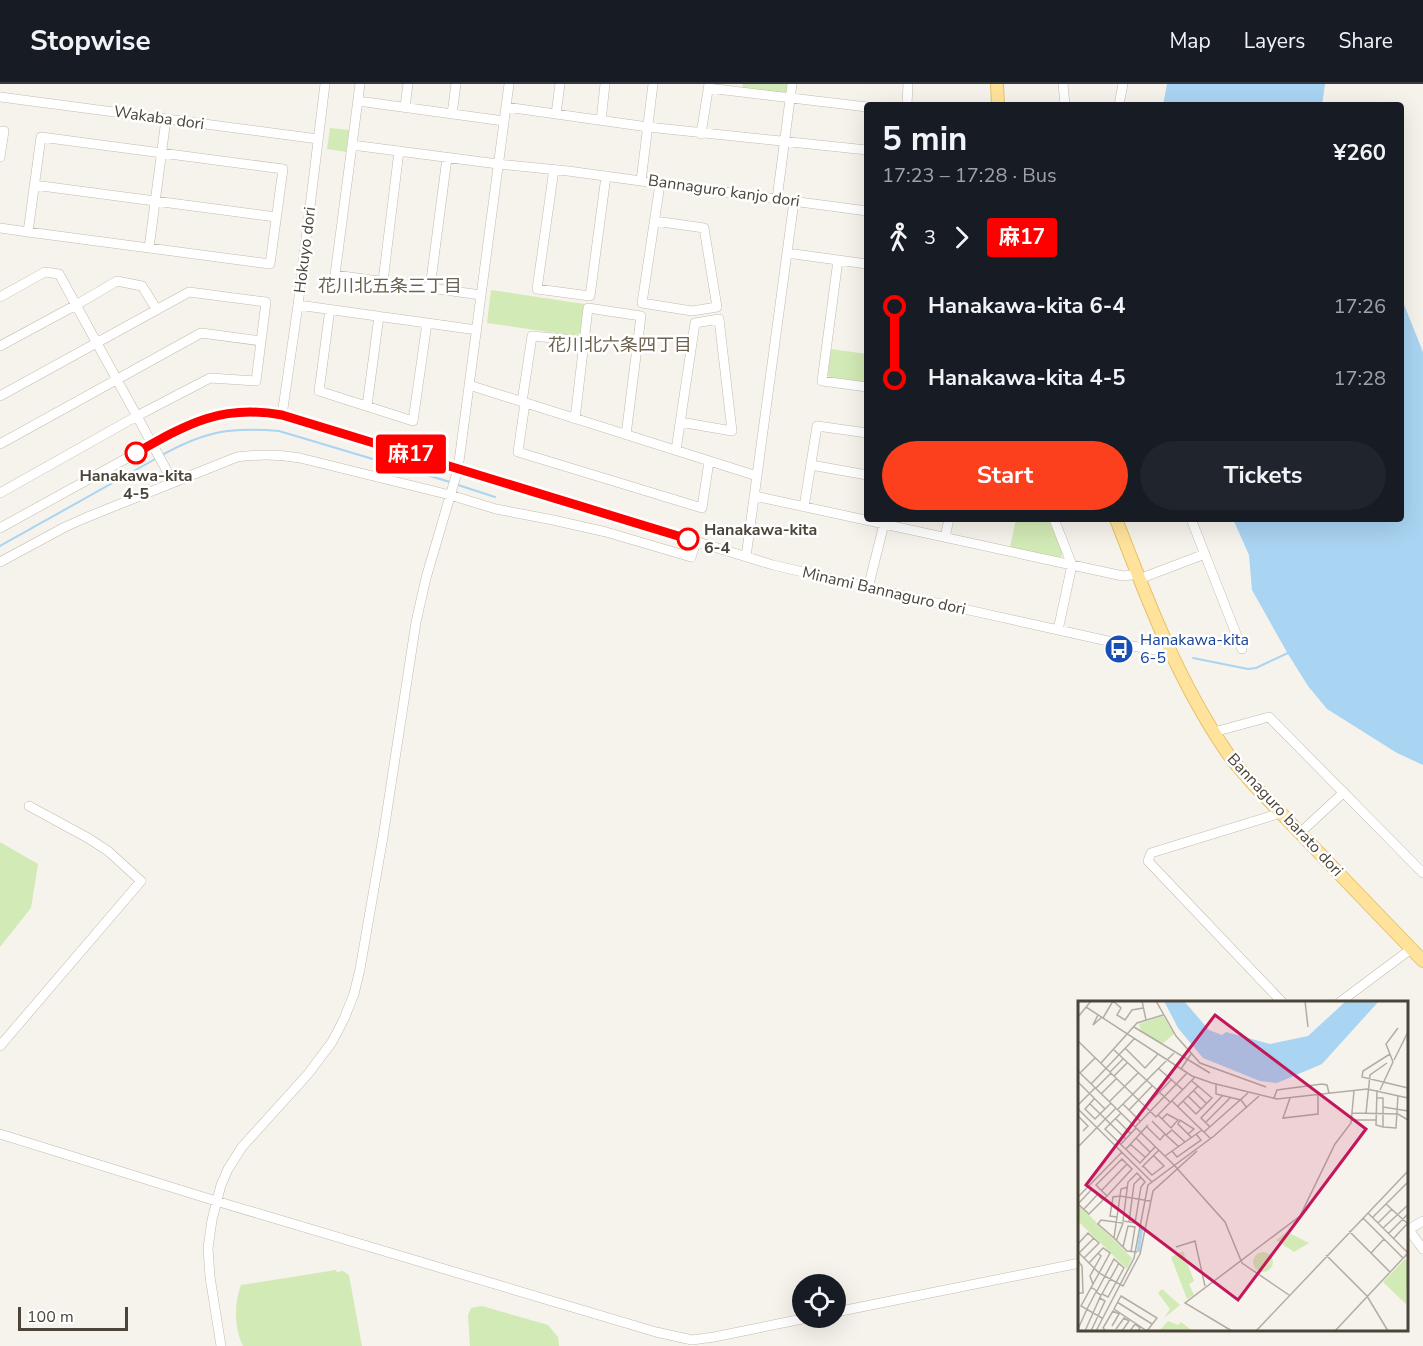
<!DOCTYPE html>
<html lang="en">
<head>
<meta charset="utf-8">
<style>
  body { margin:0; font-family:"Nunito Sans","Noto Sans JP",sans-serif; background:#20242c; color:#f1f3f6; height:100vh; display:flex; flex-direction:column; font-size:22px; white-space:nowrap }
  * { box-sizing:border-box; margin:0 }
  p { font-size:20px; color:#9ea1a6 }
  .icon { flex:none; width:33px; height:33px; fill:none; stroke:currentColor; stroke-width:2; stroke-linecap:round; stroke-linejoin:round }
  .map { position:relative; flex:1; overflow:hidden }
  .drawer { position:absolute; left:864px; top:18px; width:540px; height:420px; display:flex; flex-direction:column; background:#171b24; border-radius:6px; box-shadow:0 6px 24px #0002 }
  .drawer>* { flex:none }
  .badge { padding:0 12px; border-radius:4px; font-size:21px; line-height:39px }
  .controls { position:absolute; left:792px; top:1190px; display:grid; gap:12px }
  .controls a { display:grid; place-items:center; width:54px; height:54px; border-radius:50%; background:#171b24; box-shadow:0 6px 24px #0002; font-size:30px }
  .scale { position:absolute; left:18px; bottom:15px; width:110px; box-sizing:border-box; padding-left:6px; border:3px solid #4b4439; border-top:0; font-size:16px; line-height:21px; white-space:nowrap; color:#4b4439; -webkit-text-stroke:4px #fff; paint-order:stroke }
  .map>.badge { position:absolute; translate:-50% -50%; box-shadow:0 0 0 3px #fff }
  .legs { display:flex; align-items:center; gap:9px; height:66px; padding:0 18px; font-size:20px }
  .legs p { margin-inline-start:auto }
  .head { display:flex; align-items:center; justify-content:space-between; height:102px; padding:0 18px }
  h1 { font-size:33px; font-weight:700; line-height:45px }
  .action { display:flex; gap:12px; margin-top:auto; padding:12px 18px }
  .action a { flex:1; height:69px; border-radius:36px; background:#fc3f1d; color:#fff; font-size:24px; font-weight:700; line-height:69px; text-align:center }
  .action a+a { background:#20242c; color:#f1f3f6 }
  ul { padding:0 18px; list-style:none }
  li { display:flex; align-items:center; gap:21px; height:72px; font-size:22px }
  li i { display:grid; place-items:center; width:9px; height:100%; margin:0 8px; background:currentColor }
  li i::after { content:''; width:15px; height:15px; margin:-8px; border:4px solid; border-radius:50%; background:#171b24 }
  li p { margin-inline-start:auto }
  li:first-child i { background:linear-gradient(#0000 50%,currentColor 0) }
  li:last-child i { background:linear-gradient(currentColor 50%,#0000 0) }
  header { display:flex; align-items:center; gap:36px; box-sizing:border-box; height:84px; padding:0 30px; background:#171b24; border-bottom:2px solid #363941 }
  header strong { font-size:28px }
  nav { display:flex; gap:33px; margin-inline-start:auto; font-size:21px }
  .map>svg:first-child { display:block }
  .green { fill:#d2eab5 }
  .water { fill:#a9d4f2 }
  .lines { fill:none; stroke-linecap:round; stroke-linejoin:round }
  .stream { stroke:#a9d4f2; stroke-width:2 }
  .minor-casing { stroke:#c2bbae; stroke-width:10 }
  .major-casing { stroke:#e6c16a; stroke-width:14 }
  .minor { stroke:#fff; stroke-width:9 }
  .major { stroke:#ffe39c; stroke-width:12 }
  .line-1-casing { stroke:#fff; stroke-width:14 }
  .line-1 { stroke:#f00; stroke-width:9 }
  .stop-1-dot { fill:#fff; stroke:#f00; stroke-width:3 }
  .labels { text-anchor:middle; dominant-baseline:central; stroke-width:5; stroke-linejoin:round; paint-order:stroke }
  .street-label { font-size:16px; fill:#4b4439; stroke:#fff }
  .stop-label { font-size:16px; font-weight:bold; fill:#4b4439; stroke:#fff }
  .transit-label { font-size:16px; fill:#164399; stroke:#fff; text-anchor:start }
  .neighbourhood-label { font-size:18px; fill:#6e6250; stroke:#fff }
  .inset-river { fill:none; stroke:#a9d4f2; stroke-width:3 }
  .inset-road { fill:none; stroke:#b2ada4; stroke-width:1.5 }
  .view { fill:#c2185b; fill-opacity:0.15; stroke:#c2185b; stroke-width:3 }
  .inset-edge { fill:none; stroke:#4b4439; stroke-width:3 }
</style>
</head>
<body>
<header>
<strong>Stopwise</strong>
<nav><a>Map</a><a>Layers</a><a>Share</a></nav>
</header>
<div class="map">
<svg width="1423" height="1262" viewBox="0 0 1423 1262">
  <rect width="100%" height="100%" fill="#f6f3ec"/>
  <path class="green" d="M743 0H788L787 8 786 9 742 4Z
    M330 44 349 46 346 68 327 65Z
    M491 206 584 220 580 249 576 252 487 239Z
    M831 265 867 270 865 296 863 298 830 293 828 291Z
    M1016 435H1049L1063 470 1059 475 1010 463Z
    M0 758 38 780 31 824 0 863Z
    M336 1186 337 1188 343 1187 349 1191 362 1262H243C234 1244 234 1219 241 1201Z
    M482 1222 548 1241 558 1253 559 1262H470L468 1231 471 1224Z"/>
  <path class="water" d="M1167 0H1325L1322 21H1163Z
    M1401 213 1423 268V681L1397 669 1327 625 1308 602 1288 570 1252 506 1249 471 1233 435H1401Z"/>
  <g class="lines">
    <path class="stream" d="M162 371C206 347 229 343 279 347L450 398
      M455 400 495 413
      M0 462 157 374
      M1193 574 1248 585 1256 584 1290 568"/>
    <g class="minor-casing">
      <path id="minor" d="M360 0 335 191 481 211
        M653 0 641 97 867 127
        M1063 0 1065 21
        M708 4 867 23
        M0 13 318 55
        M358 17 504 37
        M907 21 908 0
        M1119 21 1123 0
        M405 23 408 0
        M506 23 648 43 867 66
        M452 30 456 0
        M556 30 560 0
        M601 37 605 0
        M0 47H4L0 73
        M701 50 709 0
        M352 61 498 80 568 87 641 97
        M554 85 537 205 590 212 606 92
        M34 101 276 133
        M777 115 792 0
        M655 137 704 144 717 223 692 227 642 219 660 100
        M0 144 28 148 270 180 283 85 41 53 28 148
        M149 164 166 35
        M787 169 867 180
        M838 176 822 297 867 303
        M383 197 399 67
        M430 204 447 74
        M0 213 45 188 59 190 76 221 117 197 142 202 157 226
        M298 221 477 246
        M330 225 319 307 413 337 427 239
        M0 262 76 221 173 398
        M469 301 757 392
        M0 312 189 208 266 218 256 297 210 294 137 332 0 409
        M522 318 532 252 584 257
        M525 319 518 368 702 424 709 377
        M367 322 379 232
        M282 331 298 221 325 0
        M575 335 588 224 641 232 626 351
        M0 360 201 249 261 257
        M676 366 695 239 719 235 732 347 680 338
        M811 381 867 391
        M755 412 1072 481 1123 492 1138 490
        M804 423 817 342 867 349
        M1054 435 1072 481 1058 546
        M1191 435 1242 565
        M0 444 180 345C213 331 246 325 282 331L773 481 910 513 1126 561 1156 566 1166 561
        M945 453 949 435
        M746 473 794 117
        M0 478 65 443 85 434 237 373C260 370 277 370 300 374L450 411 496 425 553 436 606 448 691 473 696 458
        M1139 495 1205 470
        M868 504 884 440
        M1214 648 1269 633 1423 789
        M1281 729 1151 769 1148 777 1282 918
        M1300 749 1344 708
        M1340 918 1411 865
        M0 962 141 797 108 767 88 754 29 722
        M0 1050 216 1117 656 1248 692 1256 714 1253 812 1233
        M1409 1146 1423 1165
        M1406 1147 1423 1137
        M836 1228 1080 1179
        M221 1262 210 1193 208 1164 212 1136 221 1101 228 1085 242 1063 308 990 332 958 344 935 354 910 360 885 383 753 416 538 426 494 458 385 509 0"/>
    </g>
    <g class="major-casing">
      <path id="major" d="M997 0 998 21
        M1116 435C1147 515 1177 595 1226 667 1233 678 1243 688 1252 699L1423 877"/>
    </g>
    <use href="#minor" class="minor"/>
    <use href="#major" class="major"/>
  </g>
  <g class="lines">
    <g class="line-1-casing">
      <path id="line-1" d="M136 369C187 340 221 320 282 331L688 455"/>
    </g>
    <use href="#line-1" class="line-1"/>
  </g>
  <defs>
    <g id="bus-disc" transform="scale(1.5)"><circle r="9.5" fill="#1a4fb4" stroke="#fff"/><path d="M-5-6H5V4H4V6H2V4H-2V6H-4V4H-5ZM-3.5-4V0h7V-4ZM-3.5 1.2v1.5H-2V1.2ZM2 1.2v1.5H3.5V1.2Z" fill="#fff"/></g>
  </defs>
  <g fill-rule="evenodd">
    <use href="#bus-disc" x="1119" y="565"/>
  </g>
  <g class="stop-1-dot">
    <circle cx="136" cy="369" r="10"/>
    <circle cx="688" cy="455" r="10"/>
  </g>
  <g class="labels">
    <g class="street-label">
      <text transform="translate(159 34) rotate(8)">Wakaba dori</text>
      <text transform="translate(724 107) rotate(8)">Bannaguro kanjo dori</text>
      <text transform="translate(305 166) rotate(-83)">Hokuyo dori</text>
      <text transform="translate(884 507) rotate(13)">Minami Bannaguro dori</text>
      <text transform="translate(1285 731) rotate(47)">Bannaguro barato dori</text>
    </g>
    <g class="stop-label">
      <text x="136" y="392">Hanakawa-kita<tspan x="136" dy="18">4-5</tspan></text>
      <text x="704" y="446" text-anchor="start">Hanakawa-kita<tspan x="704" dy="18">6-4</tspan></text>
    </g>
    <g class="transit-label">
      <text x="1140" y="556">Hanakawa-kita<tspan x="1140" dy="18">6-5</tspan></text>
    </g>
    <g class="neighbourhood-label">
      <text x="390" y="202">花川北五条三丁目</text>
      <text x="620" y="261">花川北六条四丁目</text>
    </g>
  </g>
  <g transform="translate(1078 917)">
    <rect width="330" height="330" fill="#f6f3ec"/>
    <path d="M85 15 96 33 84 43 63 30 61 23ZM0 203 54 257 49 268 0 220ZM209 231 231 242 216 251 198 239ZM105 250 116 280 111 283 116 294 109 298 93 256ZM175 261a10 10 0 1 1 20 0a10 10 0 1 1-20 0ZM327 258 330 261 328 303 305 281ZM84 288 102 304 86 317 92 308 80 292ZM90 320 100 324 103 321 115 330H81Z" fill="#d2eab5"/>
    <path d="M86 0H106L131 29 144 34 148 31 192 43 230 35 268 0H301L244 63 199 82 182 80 125 57 100 27Z" fill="#a9d4f2"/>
    <path class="inset-river" d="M60 251 64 226"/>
    <path class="inset-road" d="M35 0 43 7 39 14 47 19 54 9 65 7M64 0 68 19M78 0 98 35 122 62 188 86M227 0 230 26M8 6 114 75 134 82 199 98 289 88 330 97M20 14 15 24 24 16M0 16 13 0M25 17 35 0M56 26 132 72M0 40 78 116 117 76M47 47 67 67 80 53M36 49 92 101M312 53 285 70 284 76 330 87M316 59 330 31M23 62 59 22 85 14M80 67 105 89M103 68 113 53M0 70 96 164 147 221 164 262 211 294M32 71 45 58M2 72 17 57M36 75 49 62M0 81 27 108M13 83 57 37M138 83V93L163 99 169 107M18 87 33 72M115 89 128 102M299 89 298 124 305 126 318 127 320 94M302 89 315 61 308 43 320 27M23 93 38 78M110 95 123 108M17 97 7 108 17 118 33 102M196 97 199 89 244 83 249 84 251 92M212 97 205 117 240 113V93M298 97H305V126M73 100 94 78M94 100 133 138M105 100 118 113 134 97 114 80M31 101 60 72M12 103 48 138M45 103 62 120M0 104 17 87M100 105 120 85M305 106 330 110M0 108 74 181M39 109 96 52M51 109 74 85M43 112 27 128 62 162 77 146M274 112 320 113 330 119M288 112 292 74 309 62M80 114 93 127 100 119 89 113 84 118M0 115 10 125 5 130M38 118 53 133M273 119H298M127 122 153 96M57 126 109 72M69 126 82 139 87 133 74 120M132 126 123 117 145 94M126 131 170 92M110 133 116 128 102 119 100 123 113 136M58 137 72 151M43 143 58 127M52 143 67 156M0 146 38 107M101 146 88 134 94 129 107 141M48 148 70 124M94 150 99 156 123 139 118 133M87 155 124 129M65 165 74 174 86 165 76 155M64 166 81 149M59 172 67 181 63 186 57 222 45 220 50 181ZM24 189 49 163M0 196 44 151M0 203 11 213 29 195 54 168 44 158 18 184 29 195M0 203 14 188 25 199M308 203 330 223M6 208 20 193M290 212 330 252M39 216 32 215 35 196 42 195 43 188 50 186M285 217 325 257M294 217 330 181M51 221 56 183 63 176M300 222 314 208M305 227 330 204M271 230 312 271M310 233 330 213M36 237 20 223 23 219 45 222 38 240M315 238 329 223M0 243 10 232 21 242 6 257M45 246 50 225 57 226 53 251M98 246 117 240 127 285M0 251 21 272 45 285 62 253 75 190 119 150M59 251 49 250 36 237 42 195 72 200M1 252 16 237M293 252 306 238M248 254 289 295 310 330M0 260 4 265 5 292H0M11 262 25 247 32 252 3 305 24 317M15 283 12 275 23 255 20 252M13 286 19 290 36 258 46 267 30 296 24 293 41 262M43 295 79 317 69 330 36 308ZM39 301 74 323M0 328 9 308M38 328 46 317 51 320 44 330M7 330 23 294 18 291 9 308M13 330 27 300 22 297M18 330 56 257 70 184 136 135 181 95M28 330 25 327 35 310 41 313 34 325M52 330 57 323 62 327 60 330M154 330 107 302 222 215 257 143 273 122 276 90M178 330 330 170M257 330 330 252"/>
    <path class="view" d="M137 14 288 128 160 299 8 184Z"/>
    <rect width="330" height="330" class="inset-edge"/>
  </g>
</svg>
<div class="controls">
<a><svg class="icon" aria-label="locate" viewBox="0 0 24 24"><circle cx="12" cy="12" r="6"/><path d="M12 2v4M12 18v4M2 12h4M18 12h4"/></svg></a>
</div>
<div class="scale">100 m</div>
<b class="badge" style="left:411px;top:370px;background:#f00;color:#fff">麻17</b>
<section class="drawer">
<div class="head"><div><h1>5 min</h1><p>17:23 – 17:28 · Bus</p></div><b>¥260</b></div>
<div class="legs"><svg class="icon" aria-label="walk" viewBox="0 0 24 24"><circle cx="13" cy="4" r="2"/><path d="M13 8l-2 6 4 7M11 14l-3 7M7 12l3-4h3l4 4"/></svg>3<svg class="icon" aria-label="forward" viewBox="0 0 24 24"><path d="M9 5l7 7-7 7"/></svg><b class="badge" style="background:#f00;color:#fff">麻17</b></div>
<ul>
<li><i style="color:#f00"></i><b>Hanakawa-kita 6-4</b><p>17:26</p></li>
<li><i style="color:#f00"></i><b>Hanakawa-kita 4-5</b><p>17:28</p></li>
</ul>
<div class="action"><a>Start</a><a>Tickets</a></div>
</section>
</div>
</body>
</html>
